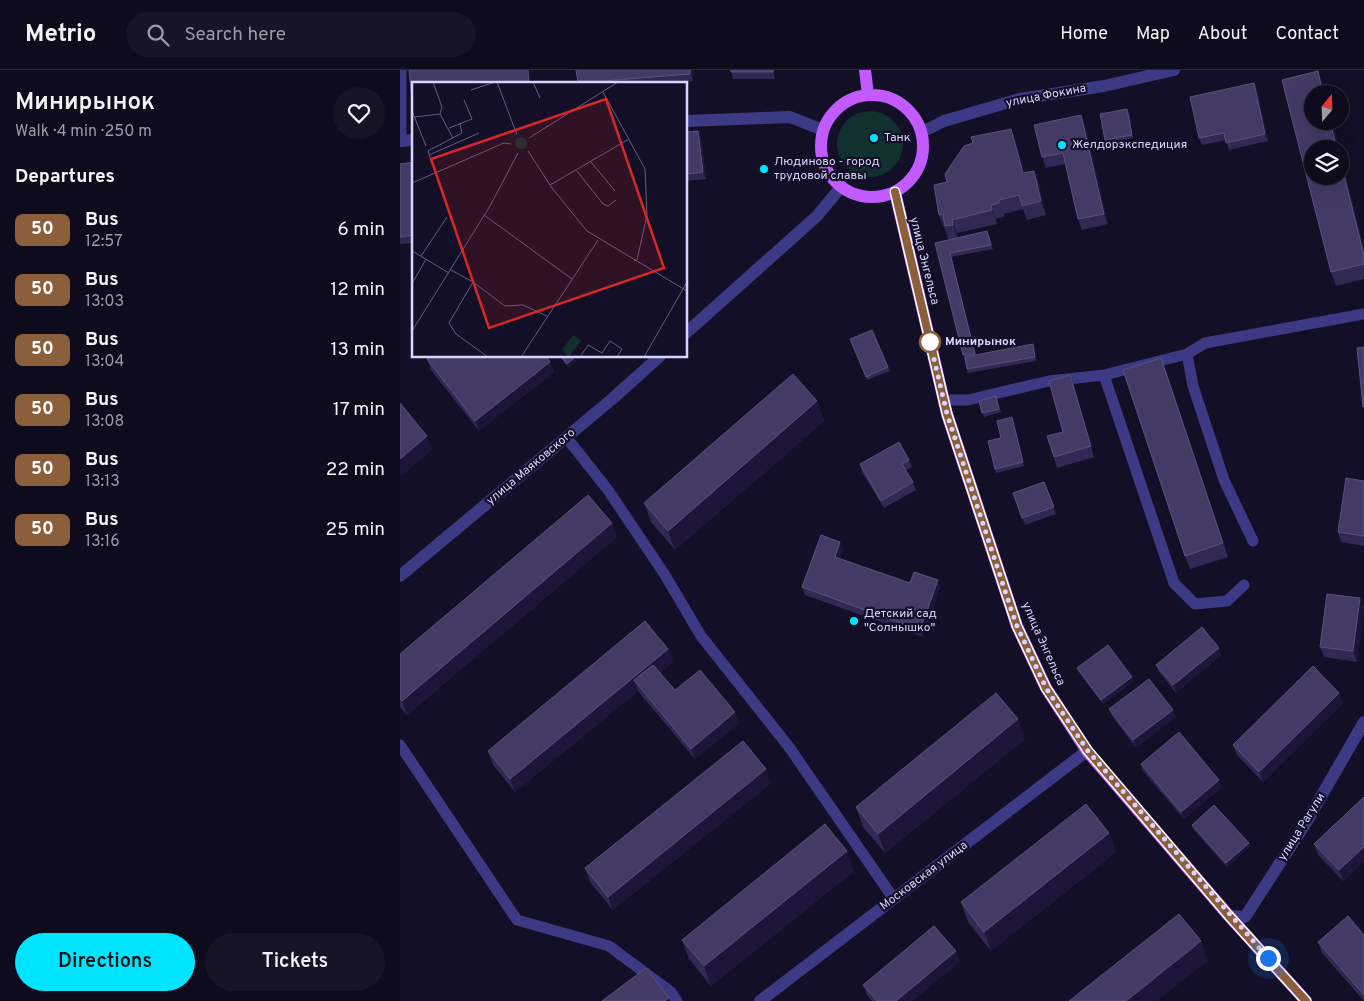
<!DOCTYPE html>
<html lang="en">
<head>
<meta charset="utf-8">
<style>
  body { margin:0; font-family:Overpass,sans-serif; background:#171425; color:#f1f3f6; height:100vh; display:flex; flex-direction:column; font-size:19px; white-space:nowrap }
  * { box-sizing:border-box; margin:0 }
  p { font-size:16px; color:#9b9ba3 }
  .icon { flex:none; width:28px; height:28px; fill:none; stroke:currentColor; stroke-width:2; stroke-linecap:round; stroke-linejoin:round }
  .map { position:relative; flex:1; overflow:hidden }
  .drawer { display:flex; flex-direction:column; background:#0e0b1c; width:400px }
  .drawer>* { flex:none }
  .badge { padding:0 10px; border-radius:8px; font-size:18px; line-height:32px }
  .needle { width:32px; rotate:19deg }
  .tools { position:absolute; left:904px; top:15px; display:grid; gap:10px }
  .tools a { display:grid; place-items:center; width:45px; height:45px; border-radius:50%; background:#0e0b1c; box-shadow:0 5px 20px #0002,0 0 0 1px #2e2b3b; font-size:25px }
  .you { position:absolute; width:25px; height:25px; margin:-12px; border:4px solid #fff; border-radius:50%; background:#1a73e8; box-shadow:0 0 0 8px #1a73e833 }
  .map>.badge { position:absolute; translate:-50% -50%; box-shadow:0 0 0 2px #fff }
  h2 { padding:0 15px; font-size:19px; line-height:45px }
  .round { display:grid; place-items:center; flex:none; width:52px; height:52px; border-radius:26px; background:#171425 }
  .overview { display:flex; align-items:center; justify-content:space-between; height:85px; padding:0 15px }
  h1 { font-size:24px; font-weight:600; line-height:38px }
  .action { display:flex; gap:10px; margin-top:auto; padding:10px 15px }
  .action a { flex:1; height:58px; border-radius:30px; background:#00e5ff; color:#111; font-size:20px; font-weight:600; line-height:58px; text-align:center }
  .action a+a { background:#171425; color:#f1f3f6 }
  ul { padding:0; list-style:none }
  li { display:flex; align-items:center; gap:15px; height:60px; padding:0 15px }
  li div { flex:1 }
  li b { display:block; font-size:19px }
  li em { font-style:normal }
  li .badge { min-width:55px; font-weight:700; text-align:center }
  header { display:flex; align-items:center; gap:30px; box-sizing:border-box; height:70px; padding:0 25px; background:#0e0b1c; border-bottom:1px solid #2e2b3b }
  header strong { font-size:24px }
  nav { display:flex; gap:28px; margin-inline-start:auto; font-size:18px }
  .search { width:350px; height:45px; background:#171425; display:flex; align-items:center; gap:12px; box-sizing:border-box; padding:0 18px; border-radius:28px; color:#9b9ba3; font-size:19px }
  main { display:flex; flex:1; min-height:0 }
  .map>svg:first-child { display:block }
  .green { fill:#12302f }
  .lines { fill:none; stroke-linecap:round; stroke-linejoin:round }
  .service { stroke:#3d3a85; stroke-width:11 }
  .minor { stroke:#3d3a85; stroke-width:12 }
  .tertiary { stroke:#3d3a85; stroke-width:12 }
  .primary { stroke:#c25bff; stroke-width:12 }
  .wall { fill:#312854 }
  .shaded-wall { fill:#1d163a }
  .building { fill:#433a66; stroke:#5a527e }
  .line-casing { stroke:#fff; stroke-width:11 }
  .line { stroke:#8b5e3c; stroke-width:8 }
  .walk { stroke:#d9d4ff; stroke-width:5; stroke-dasharray:0 9 }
  .poi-dot { fill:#00e5ff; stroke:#130f26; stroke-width:2 }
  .stop-dot { fill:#fff; stroke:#8b5e3c; stroke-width:2.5 }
  .labels { text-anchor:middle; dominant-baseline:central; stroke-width:4.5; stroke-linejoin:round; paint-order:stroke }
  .street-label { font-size:12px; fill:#d9d4ff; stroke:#130f26 }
  .poi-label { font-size:12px; fill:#d9d4ff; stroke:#130f26; text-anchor:start }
  .stop-label { font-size:12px; font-weight:bold; fill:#d9d4ff; stroke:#130f26; text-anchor:start }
  .inset-road { fill:none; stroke:#625e7d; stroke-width:1 }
  .view { fill:#d62828; fill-opacity:0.15; stroke:#d62828; stroke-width:2.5 }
  .inset-edge { fill:none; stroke:#d9d4ff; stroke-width:2.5 }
</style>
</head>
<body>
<header>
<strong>Metrio</strong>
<div class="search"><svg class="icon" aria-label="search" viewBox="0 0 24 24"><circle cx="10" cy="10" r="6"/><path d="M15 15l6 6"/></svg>Search here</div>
<nav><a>Home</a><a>Map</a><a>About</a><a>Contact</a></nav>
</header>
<main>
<section class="drawer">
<div class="overview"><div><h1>Минирынок</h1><p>Walk · 4 min · 250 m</p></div><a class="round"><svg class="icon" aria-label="heart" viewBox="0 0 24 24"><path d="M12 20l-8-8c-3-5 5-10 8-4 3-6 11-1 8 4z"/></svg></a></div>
<h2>Departures</h2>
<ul>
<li><span class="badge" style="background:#8b5e3c;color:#fff">50</span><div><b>Bus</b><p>12:57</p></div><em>6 min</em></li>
<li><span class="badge" style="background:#8b5e3c;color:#fff">50</span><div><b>Bus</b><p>13:03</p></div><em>12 min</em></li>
<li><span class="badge" style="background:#8b5e3c;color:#fff">50</span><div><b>Bus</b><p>13:04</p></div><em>13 min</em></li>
<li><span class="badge" style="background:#8b5e3c;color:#fff">50</span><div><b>Bus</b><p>13:08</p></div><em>17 min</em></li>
<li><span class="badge" style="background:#8b5e3c;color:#fff">50</span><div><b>Bus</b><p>13:13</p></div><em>22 min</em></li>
<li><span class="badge" style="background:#8b5e3c;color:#fff">50</span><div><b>Bus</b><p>13:16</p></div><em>25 min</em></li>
</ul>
<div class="action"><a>Directions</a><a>Tickets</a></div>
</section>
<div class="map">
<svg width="964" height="931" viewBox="0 0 964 931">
  <rect width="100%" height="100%" fill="#130f26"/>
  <path class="green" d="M437 74a33 33 0 1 1 66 0a33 33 0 1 1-66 0Z"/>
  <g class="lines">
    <path class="service" d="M1 71V0
      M787 284 793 316 824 410 853 471
      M704 305 774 513 795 534 827 531 844 515
      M545 330H568L649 311 704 305 787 284 805 273 964 244
      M166 367 208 420 265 505 301 566 389 677 494 829
      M0 675 117 850 209 876 271 922 277 931"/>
    <path class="minor" d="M286 51 390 47 423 60
      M0 71 14 70
      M829 846 845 847 907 751 964 652
      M360 931 687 681"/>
    <path class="tertiary" d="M522 62 544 51 620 29 704 16 774 0
      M286 263 417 146 441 117
      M0 506 211 330 260 286"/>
    <path class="primary" d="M465 0 468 25
      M421 76a51 51 0 1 1 102 0a51 51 0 1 1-102 0Z
      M495 122 547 344 617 556 646 618 687 681 829 846 906 931"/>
  </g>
  <path class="wall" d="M176 0H292L293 11 259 14H178Z
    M331 0H375V9H333Z
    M918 1 925 24H912V51H932L939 79H912V106H940V83L964 179V209L936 216 931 202 882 10Z
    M854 13 857 20 868 71 829 80 826 70 802 75 799 68Z
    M729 42 733 68 706 73 705 70Z
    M681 45 685 55 708 154 682 160 678 149 665 94 646 98 642 87Z
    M611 59 616 73 624 103 634 101 639 115 646 145 627 150 623 139 604 144V147L596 149 597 154 557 163 558 168 587 161 593 179 551 187 576 285 633 274 636 291 568 303 535 173 549 170 539 145 547 112 573 73Z
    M298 61 301 68 306 109 286 111V62Z
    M14 92V173L0 174V94Z
    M472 260 490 301 467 310 450 269Z
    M159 286H182L168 297Z
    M27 289 150 292 154 302 79 361 31 300Z
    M766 301 828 487 790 499 785 486Z
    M670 305 674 315 694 387 657 398 654 387 663 362Z
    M596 326 601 342 584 347 579 331Z
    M417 331 424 351 275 480 251 452 244 433Z
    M612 347 624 396 596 403 595 399 601 368Z
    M509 390 512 397 506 400 513 412 516 420 484 438 462 402 460 394Z
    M964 411V476L941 472 938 462Z
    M644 412 656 444 625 455 613 423Z
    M217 467 7 645 0 637V584Z
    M443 479 440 489 510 513 540 518 523 567 405 525 402 517Z
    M960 528 957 592 924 587 920 577Z
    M268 579 273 592 260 603 275 620 335 642 339 653 295 689 238 621 115 722 93 695 88 681Z
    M821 585 776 623 759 602 756 595Z
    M677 598 734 611 703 634 678 601Z
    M943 633 863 712 837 685 833 675Z
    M709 639 773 640 776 647 736 678 712 646Z
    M625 669 485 783 463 757 456 737Z
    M741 694 822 717 784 749 743 701Z
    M371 713 213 840 190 812 185 798Z
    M964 727V791L943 811 918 785 914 774Z
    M792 755 849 773 850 776 827 797 793 759Z
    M709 763 716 782 591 881 568 852 561 832Z
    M454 801 311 916 289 889 282 870Z
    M964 865V931L922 883 918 872Z
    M556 881 559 892 512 931H472L467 925 463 915Z"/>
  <path class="shaded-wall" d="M128 0H130L131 14H129Z
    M290 0H292L293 11 290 4Z
    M373 0H375V9L373 2Z
    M918 1 923 15 925 24H923Z
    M854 13 857 20 868 71 865 64Z
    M681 45 685 55 708 154 704 144Z
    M930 51H932L939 79H937Z
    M611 59 616 73 628 117 623 103Z
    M298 61 301 68 306 109 303 102Z
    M940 83 964 179V185L940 89Z
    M634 101 639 115 646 145 641 131Z
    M591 135 596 149 597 154 592 140Z
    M552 150 557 163 558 168 553 155Z
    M288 209 289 212 286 215V210Z
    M176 286H182L168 297 167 294Z
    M150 292 154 302 79 361 75 351Z
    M670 305 674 315 694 387 691 376Z
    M417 331 424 351 275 480 268 461Z
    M27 366 32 380 0 407V389Z
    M212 453 217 467 7 645 2 631Z
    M440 472 443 479 438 494 435 487Z
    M538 510 540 518 523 567 520 560Z
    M960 528 964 538V541L957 592 953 581Z
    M819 578 821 585 776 623 773 615Z
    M268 579 273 592 241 618 234 610 238 621 115 722 110 709Z
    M732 607 734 611 703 634 701 630Z
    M939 623 943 633 863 712 859 702Z
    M773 640 776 647 736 678 733 670Z
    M335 642 339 653 295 689 291 679Z
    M618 649 625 669 485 783 478 764Z
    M366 699 371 713 213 840 208 827Z
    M819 710 822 717 784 749 781 742Z
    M709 763 716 782 591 881 584 862Z
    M849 773 850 776 827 797 826 793Z
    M964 777V791L943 811 939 800Z
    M447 781 454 801 311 916 304 896Z
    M801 871 808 891 757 931H726Z
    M556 881 559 892 512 931H496Z"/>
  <path class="building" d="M9 0H128L129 14H14V30H12Z
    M176 0H290V4L178 13Z
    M331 0H373V2H331Z
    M918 1 923 24H912V51H930L937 79H912V106H940V89L964 185V194L931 202 882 10Z
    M854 13 865 64 826 73 824 63 799 68 790 27Z
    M727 39 732 65 705 70 700 44Z
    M681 45 704 144 678 149 663 83 642 87 634 55Z
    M611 59 623 103 634 101 641 131 622 136 619 125 599 130V133L591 135 592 140 552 150 553 155 545 156 543 144 539 145 534 115 547 112 545 104 564 76 573 73 571 67Z
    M298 61 303 102 286 104V62Z
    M14 92V165L0 167V94Z
    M587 161 591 175 550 183 575 284 563 285 535 173Z
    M472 260 488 297 466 307 450 269Z
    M633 274 635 287 567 299 565 287Z
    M964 277V337H963L957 278Z
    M30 286H146L150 292 75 351 27 289Z
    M161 286H176L167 294Z
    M761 288 823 473 785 486 723 300Z
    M393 304 417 331 268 461 244 433Z
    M670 305 691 376 654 387 647 366 663 362 649 311Z
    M596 326 599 339 582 343 579 331Z
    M0 333 27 366 0 389Z
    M612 347 623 392 595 399 588 371 601 368 597 351Z
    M499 372 509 390 502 394 513 412 481 431 460 394Z
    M946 408 964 411V466L938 462Z
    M644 412 654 437 622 448 613 423Z
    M188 425 212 453 2 631 0 629V584Z
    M421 465 440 472 435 487 510 513 514 502 538 510 520 560 402 517Z
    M927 524 960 528 953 581 920 577Z
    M245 551 268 579 110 709 88 681Z
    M802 557 819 578 773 615 756 595Z
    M708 575 732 607 701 630 677 598Z
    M253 595 275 620 300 600 335 642 291 679 234 610Z
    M913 596 939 623 859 702 833 675Z
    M749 609 773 640 733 670 709 639Z
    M596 623 618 649 478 764 456 737Z
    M779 662 819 710 781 742 741 694Z
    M343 671 366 699 208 827 185 798Z
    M964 727V777L939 800 914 774Z
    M686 734 709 763 584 862 561 832Z
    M814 735 849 773 826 793 792 755Z
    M425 754 447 781 304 896 282 870Z
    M779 844 801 871 726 931H669Z
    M948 846 964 865V925L918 872Z
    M534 856 556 881 496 931H477L463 915Z
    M246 898 269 928 265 931H202Z"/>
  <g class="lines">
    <g class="line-casing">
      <path id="line" d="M495 122 547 344 617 556 646 618 688 681 829 846 906 931"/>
    </g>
    <use href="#line" class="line"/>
    <path class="walk" d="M530 272 547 344 611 539 617 556 646 618 688 681 868 888"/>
  </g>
  <g class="poi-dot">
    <circle cx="474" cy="68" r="5"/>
    <circle cx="662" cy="75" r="5"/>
    <circle cx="364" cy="99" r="5"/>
    <circle cx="454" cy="551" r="5"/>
  </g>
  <circle class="stop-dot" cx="530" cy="272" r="10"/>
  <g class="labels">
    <g class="street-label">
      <text transform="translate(646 26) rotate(-11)">улица Фокина</text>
      <text transform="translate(524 191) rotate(76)">улица Энгельса</text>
      <text transform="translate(131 397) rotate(-40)">улица Маяковского</text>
      <text transform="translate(643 574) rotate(66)">улица Энгельса</text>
      <text transform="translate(902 757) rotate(-58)">улица Рагули</text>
      <text transform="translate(524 806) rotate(-37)">Московская улица</text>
    </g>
    <g class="poi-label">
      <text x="484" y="68">Танк</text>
      <text x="672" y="75">Желдорэкспедиция</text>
      <text x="374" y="92">Людиново - город<tspan x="374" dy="14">трудовой славы</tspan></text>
      <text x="464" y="544">Детский сад<tspan x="464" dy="14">"Солнышко"</tspan></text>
    </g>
    <g class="stop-label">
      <text x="545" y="272">Минирынок</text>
    </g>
  </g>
  <g transform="translate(12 12)">
    <rect width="275" height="275" fill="#130f26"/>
    <path d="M103 61a6 6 0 1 1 12 0a6 6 0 1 1-12 0ZM161 253 169 258 157 275 150 268Z" fill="#12302f"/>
    <path class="inset-road" d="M85 0 105 53M121 0 128 16M59 8 83 0M191 10 233 87 235 133 225 178 222 179M0 29 14 64M28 32 41 56M2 35 28 32 30 25 21 0M37 46 60 37 52 18M117 56 206 0M116 69 140 106 175 149 275 209M17 73 67 51M179 80 203 109M165 89 191 122 196 124 204 118M23 90 16 69 50 51 48 42M0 101 92 61 99 62M138 103 217 57M72 133 160 197M0 169 37 191M9 174 35 135M39 188 61 200 93 224 111 223 135 234M61 200 37 241 44 252 76 275M0 202 14 177M0 249 78 124 106 71M109 275 186 158M168 275 176 263 190 271 198 259 210 267 205 275M232 275 275 200"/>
    <path class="view" d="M194 17 252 186 77 246 19 77Z"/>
    <rect width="275" height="275" class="inset-edge"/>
  </g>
</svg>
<div class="tools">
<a><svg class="needle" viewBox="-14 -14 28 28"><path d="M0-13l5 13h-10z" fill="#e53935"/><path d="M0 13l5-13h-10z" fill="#9b9ba3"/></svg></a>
<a><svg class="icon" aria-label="layers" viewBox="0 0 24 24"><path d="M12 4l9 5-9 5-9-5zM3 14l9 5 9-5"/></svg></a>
</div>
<div class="you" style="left:868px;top:888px"></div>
</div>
</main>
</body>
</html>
